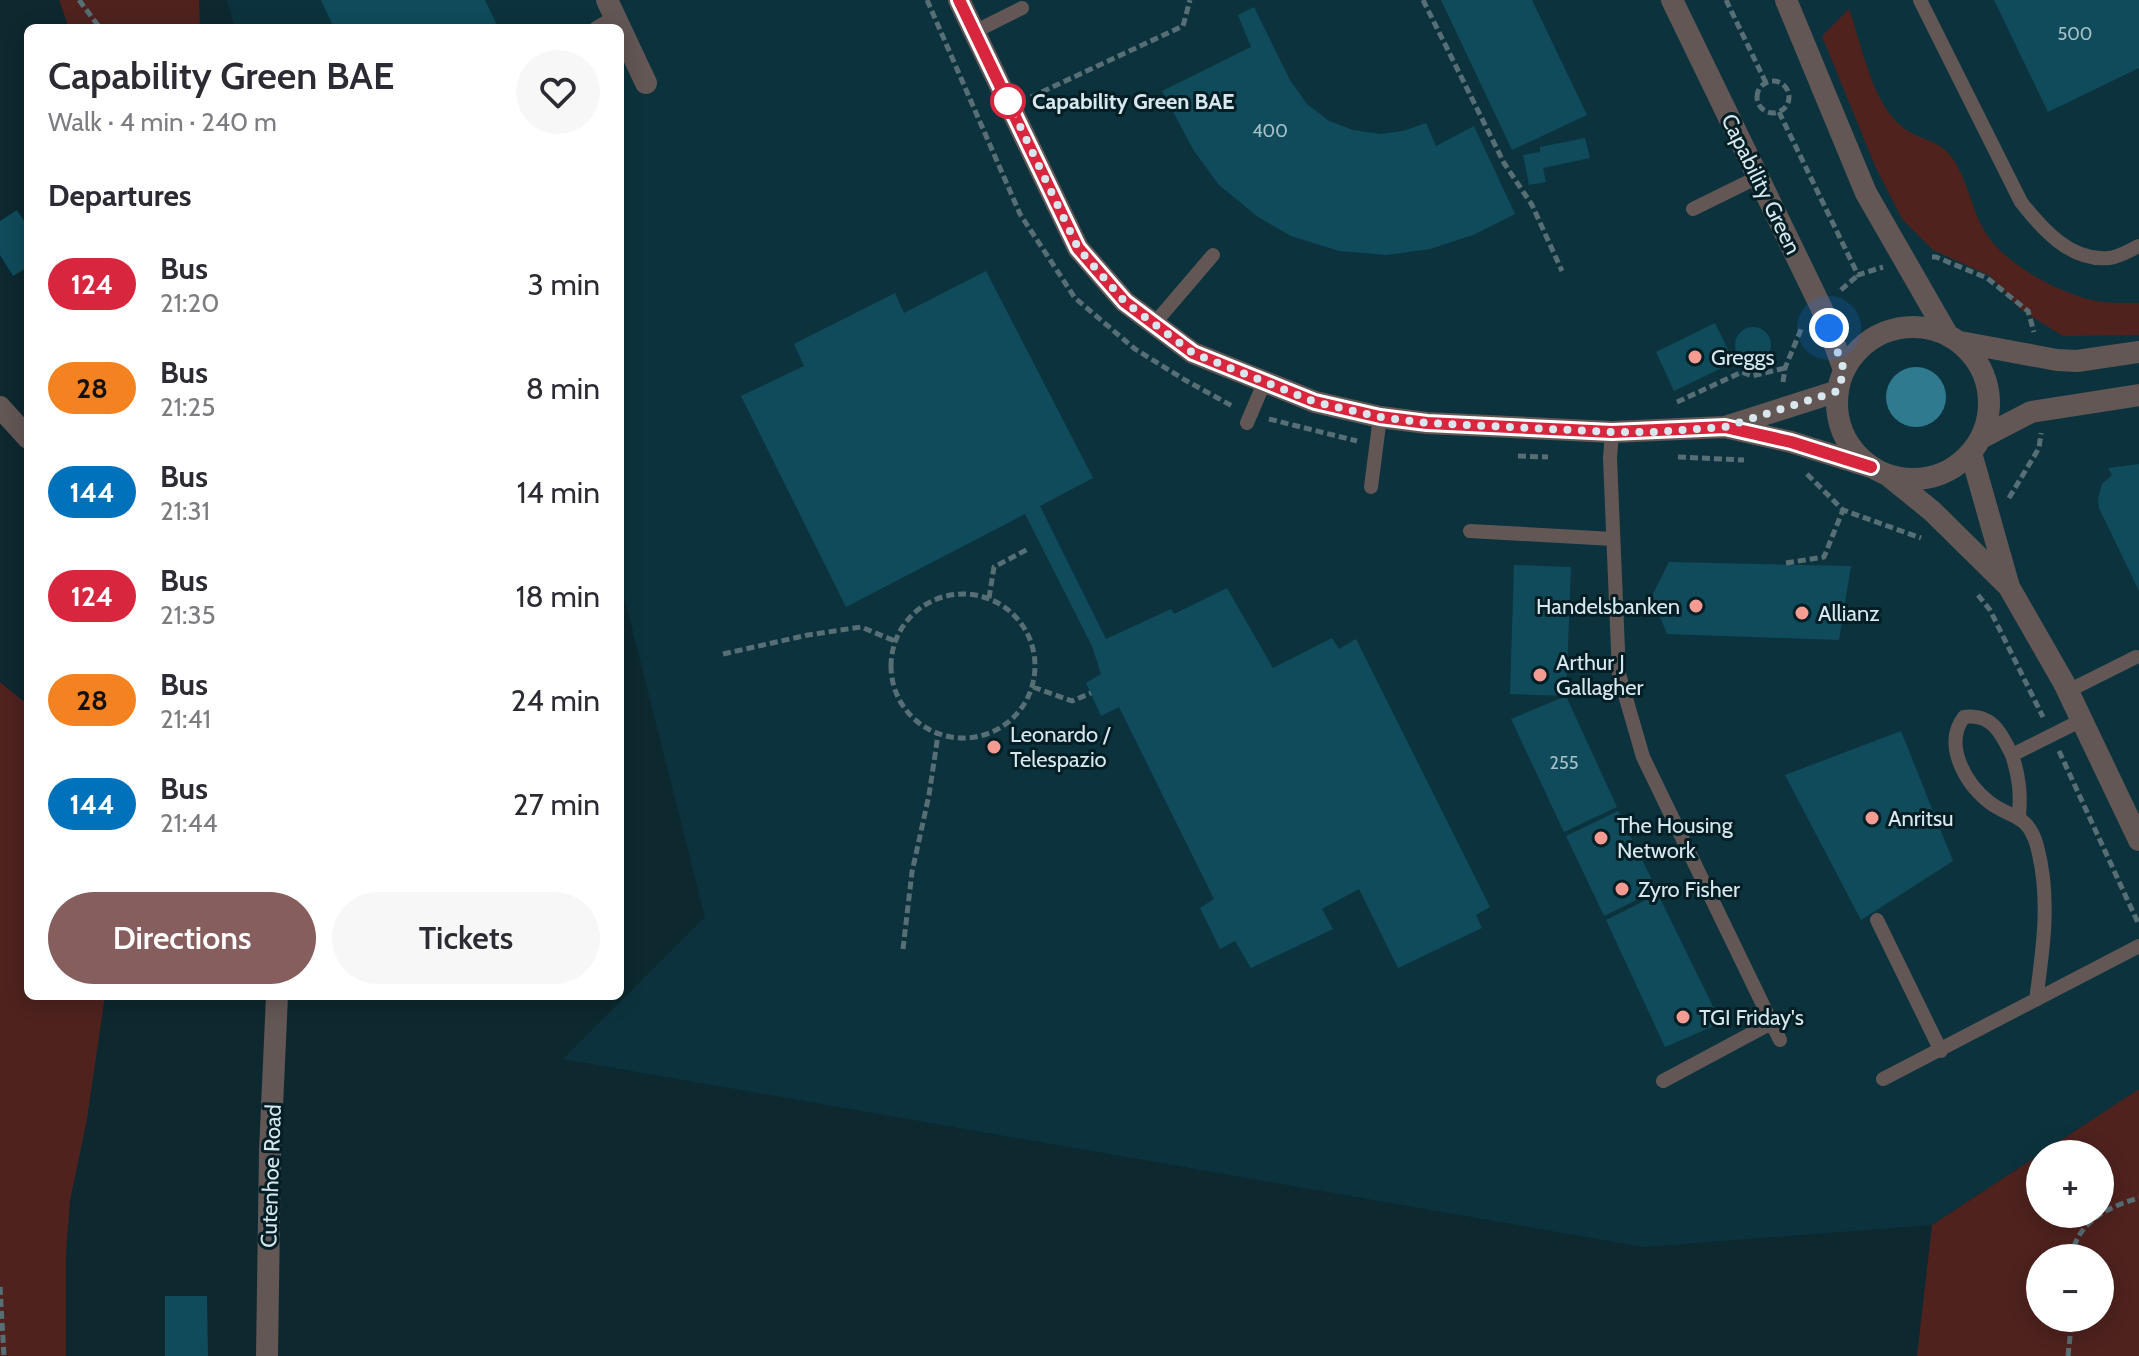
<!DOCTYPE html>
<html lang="en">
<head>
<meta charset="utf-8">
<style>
  body { margin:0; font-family:Cabin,sans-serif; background:#f7f7f7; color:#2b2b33; height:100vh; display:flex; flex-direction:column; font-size:30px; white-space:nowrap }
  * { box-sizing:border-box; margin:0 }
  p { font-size:26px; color:#7c7c81 }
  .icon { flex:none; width:44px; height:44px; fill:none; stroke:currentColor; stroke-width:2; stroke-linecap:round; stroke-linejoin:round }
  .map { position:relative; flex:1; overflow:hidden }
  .sheet { position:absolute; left:24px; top:24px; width:600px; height:976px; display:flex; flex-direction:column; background:#fff; border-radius:12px; box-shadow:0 4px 20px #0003 }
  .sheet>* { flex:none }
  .badge { padding:0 16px; border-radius:26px; font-size:28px; line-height:52px }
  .fabs { position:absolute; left:2026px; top:1140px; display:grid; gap:16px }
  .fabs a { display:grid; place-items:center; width:88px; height:88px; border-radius:50%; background:#fff; box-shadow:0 4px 20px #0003; font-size:40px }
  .you { position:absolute; width:40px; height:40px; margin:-20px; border:6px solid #fff; border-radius:50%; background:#1a73e8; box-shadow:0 0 0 12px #1a73e833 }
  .map>.badge { position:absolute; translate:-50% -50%; box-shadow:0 0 0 4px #fff }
  h2 { padding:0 24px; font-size:30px; line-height:72px }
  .round { display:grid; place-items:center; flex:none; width:84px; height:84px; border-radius:42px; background:#f7f7f7 }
  .headline { display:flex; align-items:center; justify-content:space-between; height:136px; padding:0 24px }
  h1 { font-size:38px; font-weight:600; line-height:60px }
  .primary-button { display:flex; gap:16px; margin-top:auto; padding:16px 24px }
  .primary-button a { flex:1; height:92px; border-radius:48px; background:#865e5e; color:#fff; font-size:32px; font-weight:600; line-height:92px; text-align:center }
  .primary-button a+a { background:#f7f7f7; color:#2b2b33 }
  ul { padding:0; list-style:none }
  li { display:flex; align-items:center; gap:24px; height:104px; padding:0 24px }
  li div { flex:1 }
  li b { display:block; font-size:30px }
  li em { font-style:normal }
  li .badge { min-width:88px; font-weight:700; text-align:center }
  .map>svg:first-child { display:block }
  .built { fill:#0c333d }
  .green { fill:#4f221e; fill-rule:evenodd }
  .water { fill:#307a8f }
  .building { fill:#0f4b5a }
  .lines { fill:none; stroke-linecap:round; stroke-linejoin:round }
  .path { stroke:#586e75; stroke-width:5; stroke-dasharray:8 4; stroke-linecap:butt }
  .service { stroke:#635755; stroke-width:14 }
  .minor { stroke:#635755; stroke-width:22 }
  .tertiary { stroke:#635755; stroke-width:22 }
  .line-casing { stroke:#fff; stroke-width:18 }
  .line { stroke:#d7263d; stroke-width:12 }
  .walk { stroke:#d8e7ed; stroke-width:8; stroke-dasharray:0 14.4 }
  .stop-dot { fill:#fff; stroke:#d7263d; stroke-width:4 }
  .poi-dot { fill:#f59c92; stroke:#031e25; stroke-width:3 }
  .labels { text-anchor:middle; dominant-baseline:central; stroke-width:6; stroke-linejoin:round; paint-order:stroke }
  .number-label { font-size:18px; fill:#a6c0c8 }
  .stop-label { font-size:22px; font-weight:bold; fill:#d8e7ed; stroke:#031e25; text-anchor:start }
  .street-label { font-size:22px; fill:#d8e7ed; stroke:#031e25 }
  .poi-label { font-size:22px; fill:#d8e7ed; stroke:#031e25; text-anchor:start }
</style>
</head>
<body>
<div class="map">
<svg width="2139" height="1356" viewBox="0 0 2139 1356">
  <rect width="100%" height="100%" fill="#0d282f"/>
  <path class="built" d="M227 0H2139V1089L1932 1225 1644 1247 563 1059 705 917 620 581V28H235Z"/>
  <path class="green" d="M59 0H199L200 28H69Z
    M1849 9C1862 45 1872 106 1905 129 1918 139 1937 140 1948 153 1966 172 1971 208 1984 230 2002 263 2060 294 2096 301 2110 303 2125 303 2139 303V335L2063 336 2021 310 1990 276 1933 250 1902 219 1875 166 1822 36Z
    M0 682 28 705V996H105L87 1119 70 1201 66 1252V1356H0Z
    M2139 1089V1356H1917L1932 1225ZM2040 1154H2100V1214H2040ZM2040 1258H2100V1318H2040Z"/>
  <path class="water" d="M1886 397a30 30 0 1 1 60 0a30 30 0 1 1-60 0Z"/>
  <path class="building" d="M321 0H485L497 25 492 28H334Z
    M1441 0H1532L1587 115 1512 150Z
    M1994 0H2139V68L2048 112Z
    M1254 7 1290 80 1307 104 1329 121 1353 130 1380 134 1403 131 1426 123 1436 146 1474 126 1515 214 1473 235 1430 249 1387 255 1339 251 1291 236 1258 217 1219 185 1194 151 1162 91 1251 47 1238 15Z
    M1585 138 1590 158 1543 168 1546 182 1529 185 1523 155 1540 152V147Z
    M17 210 28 227V267L13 276 0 255V221Z
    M986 271 1093 478 1040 506 1106 639 1171 609 1174 614 1227 588 1273 668 1332 638 1339 649 1356 639 1490 907 1476 915 1482 928 1398 968 1359 889 1322 909 1333 929 1251 968 1235 941 1220 949 1200 908 1214 899 1119 707 1101 716 1086 683 1101 674 1092 646 1025 514 846 607 741 396 804 366 794 344 895 293 904 313Z
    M1715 323 1734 362 1674 391 1656 352Z
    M1735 345a18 18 0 1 1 36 0a18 18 0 1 1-36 0Z
    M2139 464V591L2099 508 2098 498 2102 484 2112 475 2108 468Z
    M1669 562 1851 566 1839 640 1667 634 1652 596Z
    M1514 565 1571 567 1566 696 1510 694Z
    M1566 696 1617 807 1564 832 1511 719Z
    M1901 731 1953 861 1861 920 1785 775Z
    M1618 811 1657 890 1604 916 1566 836Z
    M1658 894 1721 1023 1665 1047 1606 920Z
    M165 1296H207L208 1356H165Z"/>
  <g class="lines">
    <path class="path" d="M79 0 100 28
      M927 0 1020 214 1075 298 1135 349 1185 380 1234 407
      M1423 0 1504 163 1532 205 1562 271
      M1726 0 1766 83
      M1757 97a16 16 0 1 1 32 0a16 16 0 1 1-32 0Z
      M1031 97 1183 26 1190 0
      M1779 112 1858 275 1883 267
      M1932 257H1936L1987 278 2028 311 2034 332
      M1841 290 1858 275
      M1783 382 1785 368 1802 327
      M1677 402 1742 372 1752 376 1785 368
      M1269 419 1357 441
      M1518 456 1548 457
      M1678 457 1744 460
      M1807 474 1843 510 1921 538
      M2009 498 2039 448 2041 433
      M1786 563 1824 557 1843 510
      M891 666a72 72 0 1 1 144 0a72 72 0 1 1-144 0Z
      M1978 595 1990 610 2043 717
      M989 598 994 567 1028 549
      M723 654 808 635 861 627 895 641
      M1033 687 1072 701 1091 693
      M2059 751 2139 925
      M903 949 912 872 929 795 938 735
      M2071 1258C2077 1222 2107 1207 2139 1198
      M0 1287 4 1356
      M2068 1356 2072 1318"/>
    <path class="service" d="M1920 0 2021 202C2042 229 2071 262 2109 258 2119 257 2130 250 2139 246
      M596 28 615 17
      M974 32 1022 8
      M1693 209 1758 177
      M1154 324 1213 255
      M1247 423 1264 383
      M1612 432 1610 458 1619 674 1643 757 1780 1040
      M1371 487 1380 417
      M1470 531 1613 539
      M2068 691 2136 657
      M2012 755C2019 776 2021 793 2019 816
      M1877 920 1941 1051
      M2036 1000C2043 949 2051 898 2037 846 2028 813 2011 819 1989 802 1965 783 1943 744 1964 717 1992 713 2001 733 2012 755L2082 720
      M1883 1079 2139 946
      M1663 1081 1773 1022"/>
    <path class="minor" d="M607 0 646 83
      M959 0 1078 248 1125 302 1193 353 1315 402 1380 417 1427 423 1612 432 1725 427 1791 442 1871 467
      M1672 0 1821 307 1844 370
      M1786 0 1866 193 1947 334
      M1837 403a76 76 0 1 1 152 0a76 76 0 1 1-152 0Z
      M1960 342 2057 360 2077 361 2139 352
      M1725 427 1838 391
      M1981 438 2031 412 2139 395
      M1971 453 2009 587 2064 683 2139 840
      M1890 477 1932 511 2006 584"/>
    <path class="tertiary" d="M0 407 28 438
      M267 1356 270 1151 277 996"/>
  </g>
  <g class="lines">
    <g class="line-casing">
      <path id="line" d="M959 0 1078 248 1125 302 1193 353 1315 402 1380 417 1427 423 1612 432 1725 427 1791 442 1871 467"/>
    </g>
    <use href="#line" class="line"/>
    <path class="walk" d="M1008 101 1078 248 1125 302 1193 353 1315 402 1380 417 1427 423 1612 432H1653L1725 427 1838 391 1844 370 1829 328"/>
  </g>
  <circle class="stop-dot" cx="1008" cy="101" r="16"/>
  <g class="poi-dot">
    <circle cx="1695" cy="357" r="8"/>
    <circle cx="1696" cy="606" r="8"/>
    <circle cx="1802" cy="613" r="8"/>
    <circle cx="1540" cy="675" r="8"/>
    <circle cx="994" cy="747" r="8"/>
    <circle cx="1872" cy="818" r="8"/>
    <circle cx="1601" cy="838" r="8"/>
    <circle cx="1622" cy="889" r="8"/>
    <circle cx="1683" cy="1017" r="8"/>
  </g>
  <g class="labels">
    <g class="number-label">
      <text x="2075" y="34">500</text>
      <text x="1270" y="131">400</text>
      <text x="1564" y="763">255</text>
    </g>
    <g class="stop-label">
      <text x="1032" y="101">Capability Green BAE</text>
    </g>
    <g class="street-label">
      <text transform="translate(1761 184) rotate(64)">Capability Green</text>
      <text transform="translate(271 1176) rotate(-88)">Cutenhoe Road</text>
    </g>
    <g class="poi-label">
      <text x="1711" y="357">Greggs</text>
      <text x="1680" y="606" text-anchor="end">Handelsbanken</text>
      <text x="1818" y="613">Allianz</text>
      <text x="1556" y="662">Arthur J<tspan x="1556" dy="25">Gallagher</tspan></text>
      <text x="1010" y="734">Leonardo /<tspan x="1010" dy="25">Telespazio</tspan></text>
      <text x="1888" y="818">Anritsu</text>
      <text x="1617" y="825">The Housing<tspan x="1617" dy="25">Network</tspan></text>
      <text x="1638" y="889">Zyro Fisher</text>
      <text x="1699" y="1017">TGI Friday's</text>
    </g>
  </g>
</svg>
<div class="fabs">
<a>+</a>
<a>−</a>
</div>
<div class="you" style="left:1829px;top:328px"></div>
<section class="sheet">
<div class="headline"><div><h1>Capability Green BAE</h1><p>Walk · 4 min · 240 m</p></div><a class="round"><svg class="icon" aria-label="heart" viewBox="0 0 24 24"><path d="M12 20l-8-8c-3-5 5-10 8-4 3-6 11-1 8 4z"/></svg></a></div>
<h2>Departures</h2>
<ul>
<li><span class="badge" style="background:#d7263d;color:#fff">124</span><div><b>Bus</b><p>21:20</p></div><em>3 min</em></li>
<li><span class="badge" style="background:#f58220;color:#111">28</span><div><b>Bus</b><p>21:25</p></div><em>8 min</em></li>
<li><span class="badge" style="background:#0072bc;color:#fff">144</span><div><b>Bus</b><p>21:31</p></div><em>14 min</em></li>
<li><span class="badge" style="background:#d7263d;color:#fff">124</span><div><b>Bus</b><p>21:35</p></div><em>18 min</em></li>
<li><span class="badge" style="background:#f58220;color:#111">28</span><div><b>Bus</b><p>21:41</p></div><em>24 min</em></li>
<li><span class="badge" style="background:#0072bc;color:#fff">144</span><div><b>Bus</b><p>21:44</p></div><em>27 min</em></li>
</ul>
<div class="primary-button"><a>Directions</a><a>Tickets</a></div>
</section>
</div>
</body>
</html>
